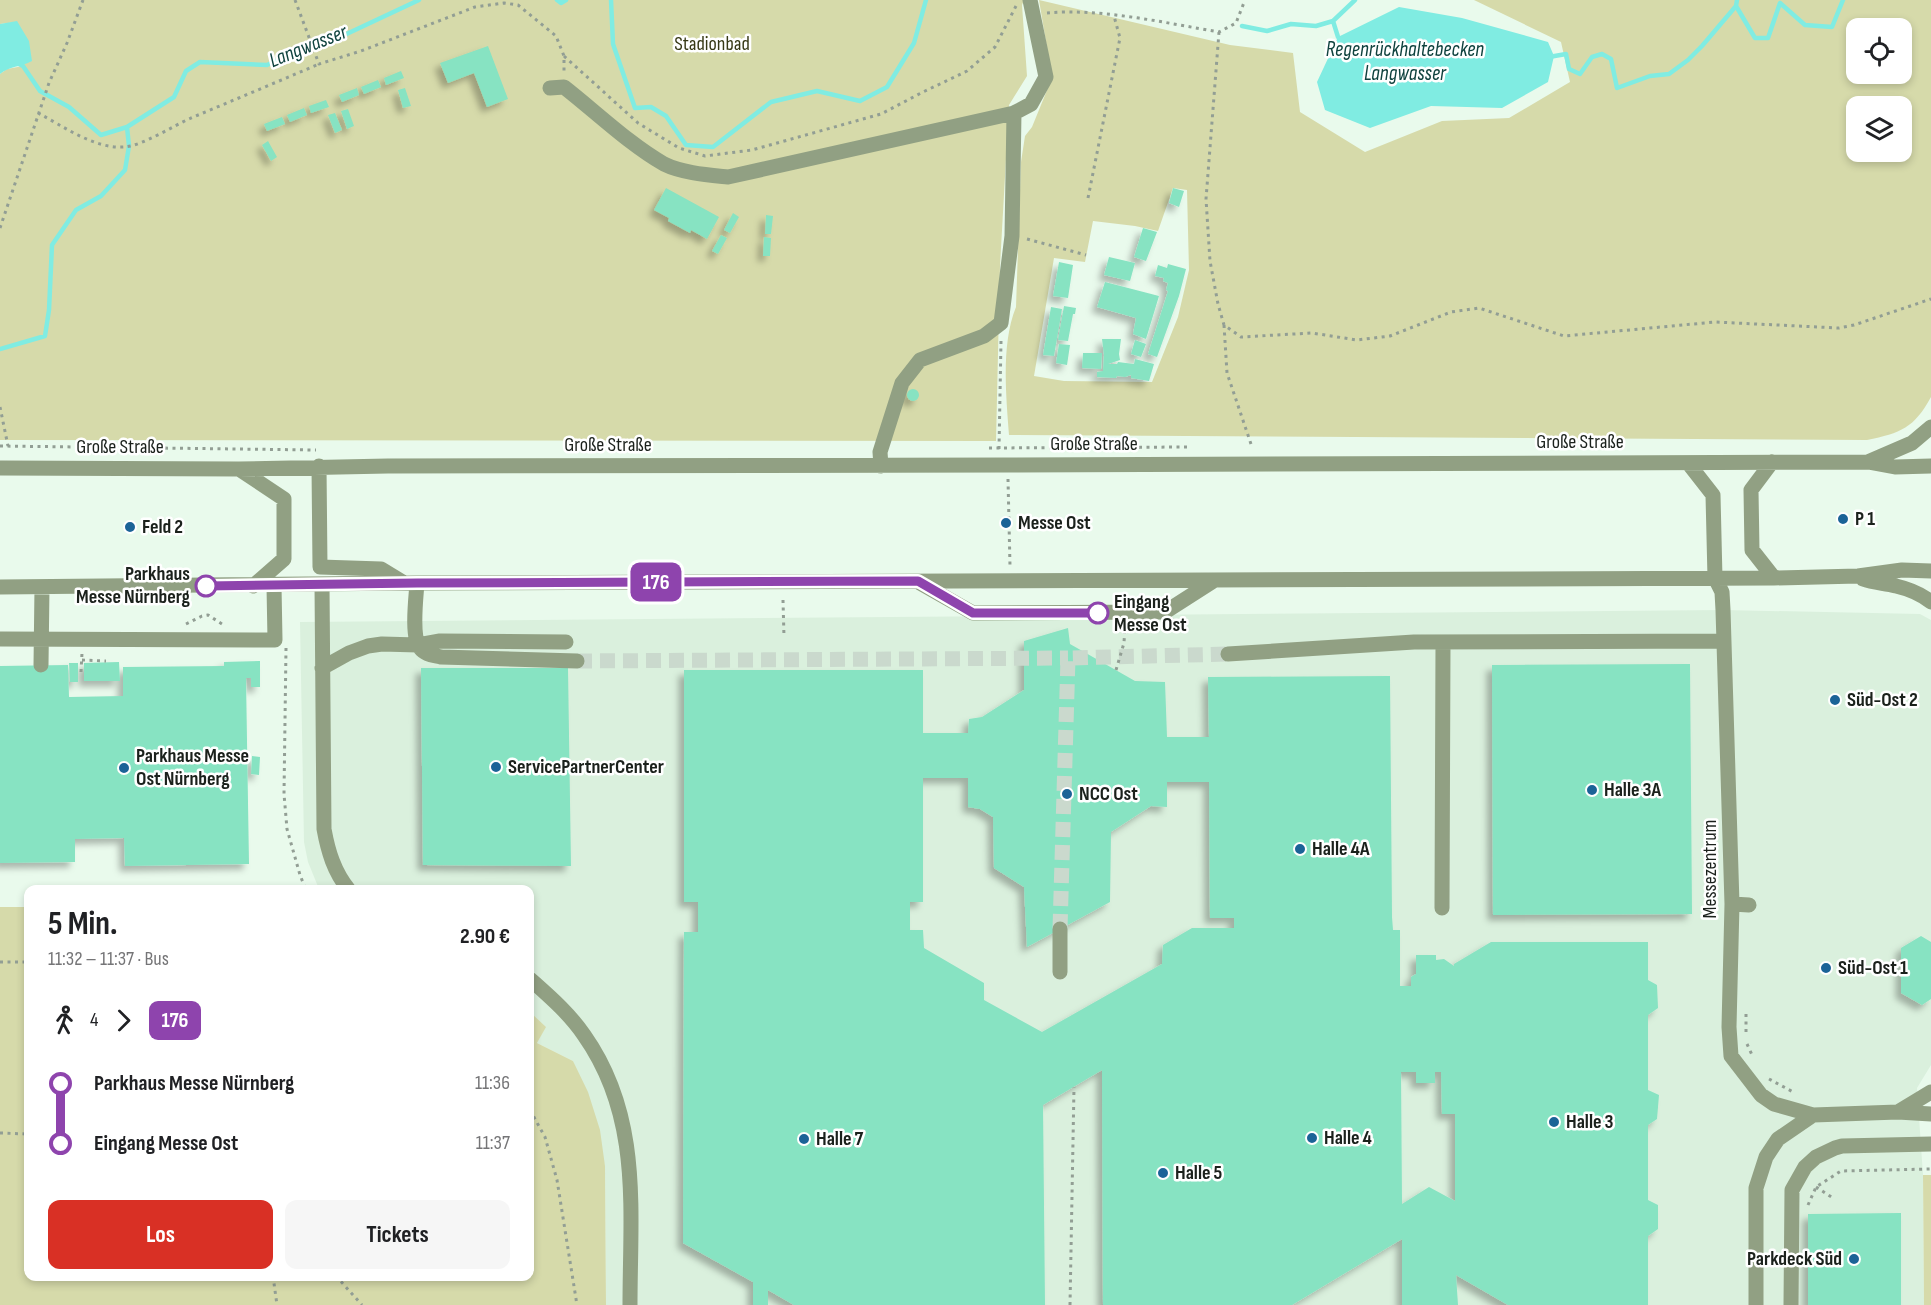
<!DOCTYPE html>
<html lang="de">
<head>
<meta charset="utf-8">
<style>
  body { margin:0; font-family:"Sofia Sans Condensed",sans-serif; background:#f6f6f6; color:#202124; height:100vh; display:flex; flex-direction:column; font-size:22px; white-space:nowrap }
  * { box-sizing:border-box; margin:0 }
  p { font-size:20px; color:#757577 }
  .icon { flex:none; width:33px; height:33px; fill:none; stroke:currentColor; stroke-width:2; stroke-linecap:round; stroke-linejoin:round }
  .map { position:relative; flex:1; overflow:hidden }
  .side { position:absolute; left:24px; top:885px; width:510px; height:396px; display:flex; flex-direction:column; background:#fff; border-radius:12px; box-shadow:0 3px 9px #0003 }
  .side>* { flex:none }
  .badge { padding:0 12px; border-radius:9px; font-size:21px; line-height:39px }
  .controls { position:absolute; left:1846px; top:18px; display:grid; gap:12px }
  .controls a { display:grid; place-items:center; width:66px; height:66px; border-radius:12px; background:#fff; box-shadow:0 3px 9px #0003; font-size:30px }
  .map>.badge { position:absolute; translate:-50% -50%; box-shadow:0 0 0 3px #fff }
  .legs { display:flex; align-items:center; gap:9px; height:66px; padding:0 24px; font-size:20px }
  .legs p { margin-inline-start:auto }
  .head { display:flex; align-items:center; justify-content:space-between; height:102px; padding:0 24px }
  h1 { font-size:33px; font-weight:700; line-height:45px }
  .cta { display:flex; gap:12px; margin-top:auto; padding:12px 24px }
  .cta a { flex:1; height:69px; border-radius:12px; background:#d93025; color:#fff; font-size:24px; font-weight:700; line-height:69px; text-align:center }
  .cta a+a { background:#f6f6f6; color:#202124 }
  ul { padding:0 24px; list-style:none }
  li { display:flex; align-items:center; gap:21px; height:60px; font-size:22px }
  li i { display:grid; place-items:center; width:9px; height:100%; margin:0 8px; background:currentColor }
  li i::after { content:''; width:15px; height:15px; margin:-8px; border:4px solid; border-radius:50%; background:#fff }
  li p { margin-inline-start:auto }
  li:first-child i { background:linear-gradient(#0000 50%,currentColor 0) }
  li:last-child i { background:linear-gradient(currentColor 50%,#0000 0) }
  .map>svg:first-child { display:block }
  .built { fill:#daf0dd }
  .green { fill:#d6daaa; fill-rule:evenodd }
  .water { fill:#80ece2 }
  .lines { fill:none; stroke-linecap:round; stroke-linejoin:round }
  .stream { stroke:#80ece2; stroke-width:4.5 }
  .building { fill:#87e3c2; fill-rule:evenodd; filter:url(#shadow) }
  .minor-tunnel { stroke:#cad9cd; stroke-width:15; stroke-dasharray:15 8; stroke-linecap:butt }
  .path { stroke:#929e94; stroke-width:3; stroke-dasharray:3 4.5; stroke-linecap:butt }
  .minor { stroke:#91a083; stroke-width:15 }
  .line-1-casing { stroke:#fff; stroke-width:14 }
  .line-1 { stroke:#8e44ad; stroke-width:9 }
  .poi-dot { fill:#1b6397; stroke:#fff; stroke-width:2 }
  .stop-1-dot { fill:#fff; stroke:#8e44ad; stroke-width:3 }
  .labels { text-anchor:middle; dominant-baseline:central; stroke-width:5; stroke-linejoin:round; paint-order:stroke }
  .park-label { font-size:20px; fill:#363815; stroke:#fff }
  .street-label { font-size:20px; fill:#1b211c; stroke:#fff }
  .poi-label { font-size:20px; font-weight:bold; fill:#1b211c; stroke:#fff; text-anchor:start }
  .stop-label { font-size:20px; font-weight:bold; fill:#1b211c; stroke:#fff; text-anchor:end }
  .water-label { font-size:21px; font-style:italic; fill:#0f423e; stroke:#fff }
</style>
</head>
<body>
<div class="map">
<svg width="1931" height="1305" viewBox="0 0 1931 1305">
  <defs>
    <filter id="shadow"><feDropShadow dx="-5.5" dy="5.5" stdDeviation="3" flood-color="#0004"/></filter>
  </defs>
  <rect width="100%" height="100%" fill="#e9faec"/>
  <path class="built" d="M1723 610 1920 614 1931 620V1065L1917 1088 1923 1175 1924 1305H606L605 1166 573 1061 537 1043 545 1027 530 1012V890L319 889 308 862 304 842 300 622Z"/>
  <path class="green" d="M0 0H1024L1022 5 1027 76 1009 105 1000 266 996 441 0 440V74L7 69 23 66 17 22 0 24Z
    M1039 0 1230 45 1293 53 1300 112 1365 152 1442 121 1509 118 1570 82 1561 42 1474 0H1931V397C1914 428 1901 433 1867 440L1009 435C1006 395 1001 344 1016 307L1021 162 1025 136 1032 127 1052 78ZM1857 28H1902V74H1857ZM1857 106H1902V152H1857ZM1173 188 1187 190 1189 270 1178 317 1152 382 1064 381 1034 376 1054 258 1085 262 1093 221 1135 226 1158 231Z
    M0 907H28V1276H530V1012L546 1027 537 1043 573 1061 588 1092 600 1130 605 1166 606 1305H0Z
    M1923 1175H1931V1305H1924Z"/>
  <path class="water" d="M1399 7 1462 18 1548 42 1554 56 1548 82 1502 108 1431 106 1370 128 1325 110 1317 82 1338 37Z
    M17 21 29 41 32 61C21 67 9 66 0 74V24Z"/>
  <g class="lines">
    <path class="stream" d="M557 0 561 3 566 0
      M611 0 613 44 635 108 651 107 666 116 686 145 713 147 771 102 817 91 860 101 887 87 914 43 926 0
      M1736 6 1755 38H1768L1780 3 1805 25 1832 27 1843 0
      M1333 21 1355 0
      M1242 26 1267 31 1291 24 1316 26 1333 21 1338 37 1343 41
      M1549 57 1566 54 1569 69 1580 74 1592 57 1602 54 1611 59 1617 88 1650 76 1669 74 1688 60 1702 46 1736 6 1737 0
      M19 64 23 66 40 91 69 107 101 135 127 127 174 97 186 71 200 62 267 65 286 56 338 38 419 0
      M0 349 45 336 49 310 52 245 76 210 101 196 125 170 129 146 127 127"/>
  </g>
  <path class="building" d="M488 46 508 99 487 107 474 73 448 83 440 63Z
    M401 71 404 78 386 85 384 78Z
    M378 80 381 87 364 94 361 87Z
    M357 88 359 95 342 102 339 95Z
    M405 88 411 106 403 108 398 90Z
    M326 100 329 107 311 113 309 106Z
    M304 108 307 115 290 122 287 115Z
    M348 109 354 126 347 129 341 111Z
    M335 113 342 130 335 133 328 115Z
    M282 117 285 124 267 131 264 124Z
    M268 141 277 157 271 161 262 145Z
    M666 188 719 217 707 239 691 230 690 233 668 221 669 218 654 210Z
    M1173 188 1184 191 1179 207 1169 203Z
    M733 213 739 217 730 233 724 230Z
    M766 215 773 216 771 234H765Z
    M1143 228 1157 232 1146 261 1134 257Z
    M721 235 727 238 718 254 712 251Z
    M764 237 771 238 770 256H763Z
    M1109 257 1135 263 1130 281 1104 275Z
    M1059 262 1073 265 1068 298 1053 296Z
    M1168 264 1186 269 1179 296 1157 357 1148 354 1168 291 1166 290 1168 283 1163 281 1164 278 1155 276 1158 265 1167 268Z
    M1105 282 1159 296 1146 339 1133 334 1136 318 1097 307Z
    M1064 306 1076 308 1075 314H1073L1068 341 1058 340Z
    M1051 307 1062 309 1054 356 1043 355Z
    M1102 339H1121L1119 354 1120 360 1108 364H1117L1118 362 1134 364 1135 359 1154 364 1149 381 1131 378V375L1125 377 1117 376 1116 378 1097 377V372L1103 371 1104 355Z
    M1135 340 1146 344 1141 357 1131 354Z
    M1059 344 1070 345 1067 365 1056 363Z
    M1083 353H1102L1101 369 1082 368Z
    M907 395a6 6 0 1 1 12 0a6 6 0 1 1-12 0Z
    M1068 628 1070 644 1135 681 1165 682 1167 737H1209L1208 677 1390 676 1392 917 1393 930H1400V986H1411V977L1416 974V955H1436V960L1444 959 1454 966V964L1491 942H1648V980L1657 985 1658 1008 1648 1015V1090L1659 1095 1657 1119 1648 1125V1200L1658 1205V1229L1648 1236V1305H1508L1456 1275 1458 1305H1402V1239L1292 1305H1103L1102 1070 1043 1105 1045 1305H794L768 1290V1305H753V1282L683 1243 684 932H698V902H684V670H923V733H968L969 719 982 717 1024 690V641ZM923 778H968V807L980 809 993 817 994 868 1024 887 1027 947 1110 902 1111 832 1151 806 1167 807V782H1209L1210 918H1234V928H1192L1163 945 1162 964 1042 1032 984 1000V983L924 948 923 930H910V902H923ZM1401 1072H1416V1083H1435V1072H1441L1442 1114H1455V1201L1429 1187 1402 1204Z
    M260 661V687H251V678H246L249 864 125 866 124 838 75 839V862L0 863V666L68 665 69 697 123 696V667L224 666V662Z
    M119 662 120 681H84V663Z
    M69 663H78V682H70Z
    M1690 664 1692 914 1493 915 1492 665Z
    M421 668H568L571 866 423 865Z
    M252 756 260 757 259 775 251 774Z
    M1921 936 1931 942V999L1922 1005 1901 993V948Z
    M1901 1213V1305H1808V1214Z"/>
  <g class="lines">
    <path class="minor-tunnel" d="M577 661 1068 658
      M1060 929 1068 658 1228 654"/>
    <path class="path" d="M295 0 319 64 361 51 475 7 504 3 518 5 556 36 564 56V73
      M1047 13C1100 8 1166 23 1219 32L1236 23 1245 0
      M1219 32 1206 199 1210 261 1218 304 1224 325 1241 337 1312 333 1357 340 1390 336 1451 312 1479 308 1564 336 1715 322 1839 328 1854 325 1931 299
      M564 56 638 123 679 148 705 156 752 150 881 114 921 93 967 71 995 47 1016 6
      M38 113C63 126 94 149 124 147 142 146 173 126 191 118 234 100 277 82 319 64
      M1088 198 1120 38 1114 16
      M0 228 49 83 67 43 83 0
      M1027 239 1086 255
      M1224 325 1227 373 1252 447
      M0 407 8 446
      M0 446 316 450
      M989 448 1189 447
      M999 449 1001 341
      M1008 479 1010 566
      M783 600 784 637
      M186 624 202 616 208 615 222 624
      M286 648 284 794 287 829 300 875 306 890
      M82 660 106 661
      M1116 670 1124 643 1125 625
      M81 672 82 653
      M0 962H28
      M1746 1014V1035
      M1747 1044 1753 1057
      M1769 1079 1795 1093
      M530 1110 545 1137 557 1180 577 1305
      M0 1133 28 1134
      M1816 1187 1833 1198
      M1808 1205 1816 1187 1841 1171 1931 1169
      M273 1276 277 1305
      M336 1276 362 1305
      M1070 1305 1074 1087"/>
    <path class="minor" d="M550 88 564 87C596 112 629 144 664 164 682 173 709 175 728 177L1014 113 1031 104 1046 77 1030 0
      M1772 462 1751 490 1752 550 1774 578
      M1868 462 1912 443 1931 427
      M1688 463 1713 495 1715 578 1722 592 1723 610 1732 904 1729 1027 1731 1056 1761 1095 1774 1104 1813 1115
      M319 466 320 567 381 569 404 583
      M881 466 880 452 902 383 920 360 984 336 1001 323 1012 236 1014 113
      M0 468 239 469 388 466 1008 465 1868 462 1895 467 1931 466
      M239 469 284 499V559L253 586
      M1863 579C1874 583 1885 583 1896 586 1909 589 1921 594 1931 602
      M417 583C416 598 411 637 420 648 425 655 434 655 441 657L577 661
      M920 583 973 613 1165 612 1215 580
      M322 585 324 829C328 851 334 872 349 890
      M0 587 417 583 1774 578 1858 576 1902 570 1931 571
      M0 639 275 640 274 586
      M1228 654 1414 642 1724 641
      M41 665 42 587
      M322 668 349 653 368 646 382 644 418 645 440 641 566 642
      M1732 904 1749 905
      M1442 908 1443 643
      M1060 929V972
      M530 979C549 996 569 1013 584 1035 642 1117 630 1210 630 1305
      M1898 1112 1931 1092
      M1756 1305V1188L1766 1157 1778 1139 1813 1115 1898 1112 1931 1114
      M1791 1305 1792 1190 1805 1167 1816 1157 1835 1148 1842 1146 1931 1144"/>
  </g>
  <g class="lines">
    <g class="line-1-casing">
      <path id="line-1" d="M206 586 417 583 918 581 973 613H1098"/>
    </g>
    <use href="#line-1" class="line-1"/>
  </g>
  <g class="poi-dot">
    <circle cx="1843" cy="519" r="6"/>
    <circle cx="1006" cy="523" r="6"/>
    <circle cx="130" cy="527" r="6"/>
    <circle cx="1835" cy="700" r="6"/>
    <circle cx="496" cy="767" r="6"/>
    <circle cx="124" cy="768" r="6"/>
    <circle cx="1592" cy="790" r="6"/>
    <circle cx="1067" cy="794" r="6"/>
    <circle cx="1300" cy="849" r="6"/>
    <circle cx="1826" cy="968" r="6"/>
    <circle cx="1554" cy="1122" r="6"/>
    <circle cx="1312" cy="1138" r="6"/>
    <circle cx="804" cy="1139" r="6"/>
    <circle cx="1163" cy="1173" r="6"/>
    <circle cx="1854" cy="1259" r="6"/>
  </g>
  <g class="stop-1-dot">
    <circle cx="206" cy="586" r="10"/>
    <circle cx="1098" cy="613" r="10"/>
  </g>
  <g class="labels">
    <g class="park-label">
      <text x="712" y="44">Stadionbad</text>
    </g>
    <g class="street-label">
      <text x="1580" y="442">Große Straße</text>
      <text x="1094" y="444">Große Straße</text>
      <text x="608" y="445">Große Straße</text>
      <text x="120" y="447">Große Straße</text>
      <text transform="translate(1710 869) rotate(-90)">Messezentrum</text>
    </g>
    <g class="poi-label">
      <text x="1855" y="519">P 1</text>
      <text x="1018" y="523">Messe Ost</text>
      <text x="142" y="527">Feld 2</text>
      <text x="1847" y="700">Süd-Ost 2</text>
      <text x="136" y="756">Parkhaus Messe<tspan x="136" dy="23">Ost Nürnberg</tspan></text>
      <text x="508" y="767">ServicePartnerCenter</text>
      <text x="1604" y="790">Halle 3A</text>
      <text x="1079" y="794">NCC Ost</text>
      <text x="1312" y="849">Halle 4A</text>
      <text x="1838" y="968">Süd-Ost 1</text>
      <text x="1566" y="1122">Halle 3</text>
      <text x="1324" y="1138">Halle 4</text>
      <text x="816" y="1139">Halle 7</text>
      <text x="1175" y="1173">Halle 5</text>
      <text x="1842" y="1259" text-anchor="end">Parkdeck Süd</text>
    </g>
    <g class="stop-label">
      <text x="190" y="574">Parkhaus<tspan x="190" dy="23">Messe Nürnberg</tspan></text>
      <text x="1114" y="602" text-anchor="start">Eingang<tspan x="1114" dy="23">Messe Ost</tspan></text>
    </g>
    <g class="water-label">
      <text transform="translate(308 46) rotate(-22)">Langwasser</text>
      <text x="1405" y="49">Regenrückhaltebecken<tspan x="1405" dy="24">Langwasser</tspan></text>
    </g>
  </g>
</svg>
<div class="controls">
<a><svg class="icon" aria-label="locate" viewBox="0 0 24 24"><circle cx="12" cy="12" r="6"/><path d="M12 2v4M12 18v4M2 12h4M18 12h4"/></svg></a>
<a><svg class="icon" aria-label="layers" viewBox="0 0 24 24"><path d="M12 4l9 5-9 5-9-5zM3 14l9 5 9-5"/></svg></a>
</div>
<b class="badge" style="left:656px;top:582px;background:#8e44ad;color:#fff">176</b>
<section class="side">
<div class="head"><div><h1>5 Min.</h1><p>11:32 – 11:37 · Bus</p></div><b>2.90 €</b></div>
<div class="legs"><svg class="icon" aria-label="walk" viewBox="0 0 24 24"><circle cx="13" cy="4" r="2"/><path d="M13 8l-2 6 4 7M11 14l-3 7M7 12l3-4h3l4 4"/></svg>4<svg class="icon" aria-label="forward" viewBox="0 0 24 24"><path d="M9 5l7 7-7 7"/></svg><b class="badge" style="background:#8e44ad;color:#fff">176</b></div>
<ul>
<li><i style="color:#8e44ad"></i><b>Parkhaus Messe Nürnberg</b><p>11:36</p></li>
<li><i style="color:#8e44ad"></i><b>Eingang Messe Ost</b><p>11:37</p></li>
</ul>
<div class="cta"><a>Los</a><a>Tickets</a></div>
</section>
</div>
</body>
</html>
